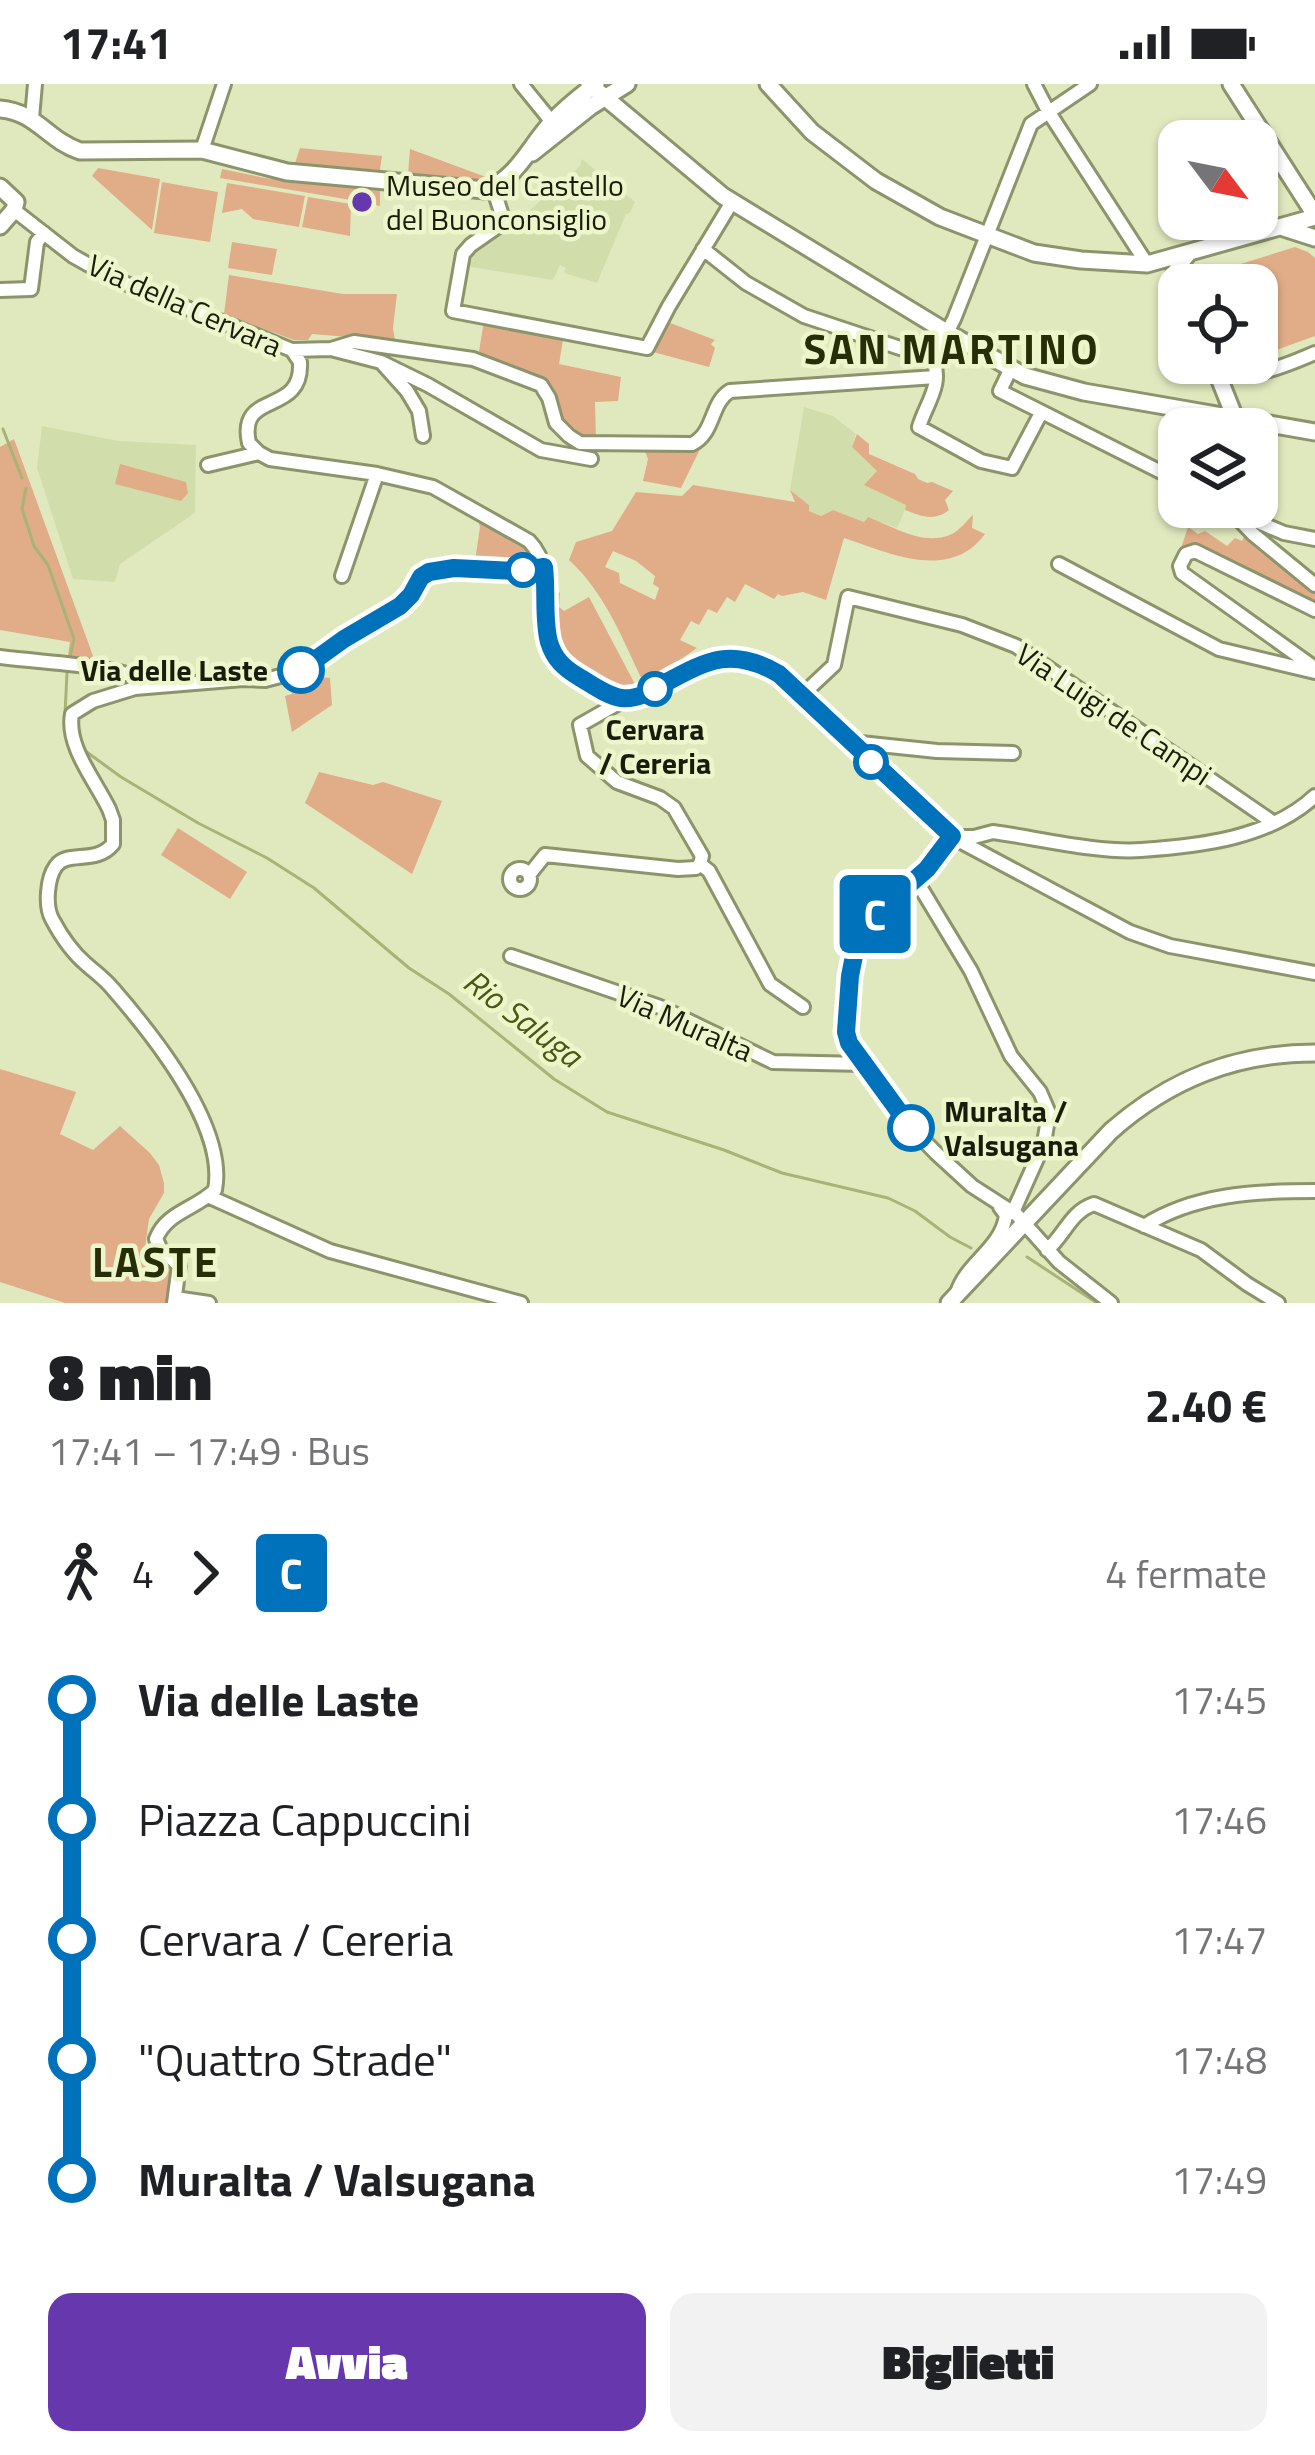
<!DOCTYPE html>
<html lang="it">
<head>
<meta charset="utf-8">
<style>
  body { margin:0; font-family:"Titillium Web",sans-serif; background:#f2f2f2; color:#202124; height:100vh; display:flex; flex-direction:column; font-size:45px; white-space:nowrap }
  * { box-sizing:border-box; margin:0 }
  p { font-size:39px; color:#757577 }
  .icon { flex:none; width:66px; height:66px; fill:none; stroke:currentColor; stroke-width:2; stroke-linecap:round; stroke-linejoin:round }
  .map { position:relative; height:1219px; overflow:hidden }
  .panel { display:flex; flex-direction:column; background:#fff; flex:1 }
  .panel>* { flex:none }
  .badge { padding:0 24px; border-radius:9px; font-size:42px; line-height:78px }
  .needle { width:78px; rotate:122deg }
  .controls { position:absolute; left:1158px; top:36px; display:grid; gap:24px }
  .controls a { display:grid; place-items:center; width:120px; height:120px; border-radius:24px; background:#fff; box-shadow:0 3px 9px #0004; font-size:60px }
  .map>.badge { position:absolute; translate:-50% -50%; box-shadow:0 0 0 6px #fff }
  .legs { display:flex; align-items:center; gap:18px; height:132px; padding:0 48px; font-size:39px }
  .legs p { margin-inline-start:auto }
  .headline { display:flex; align-items:center; justify-content:space-between; height:204px; padding:0 48px }
  h1 { font-size:66px; font-weight:800; line-height:90px }
  .action { display:flex; gap:24px; margin-top:auto; padding:24px 48px }
  .action a { flex:1; height:138px; border-radius:24px; background:#6737ae; color:#fff; font-size:48px; font-weight:800; line-height:138px; text-align:center }
  .action a+a { background:#f2f2f2; color:#202124 }
  ul { padding:0 48px; list-style:none }
  li { display:flex; align-items:center; gap:42px; height:120px; font-size:45px }
  li i { display:grid; place-items:center; width:18px; height:100%; margin:0 15px; background:currentColor }
  li i::after { content:''; width:30px; height:30px; margin:-15px; border:9px solid; border-radius:50%; background:#fff }
  li p { margin-inline-start:auto }
  li:first-child i { background:linear-gradient(#0000 50%,currentColor 0) }
  li:last-child i { background:linear-gradient(currentColor 50%,#0000 0) }
  .status { display:flex; justify-content:space-between; align-items:center; height:84px; padding:0 60px; background:#fff; direction:ltr }
  .status svg { height:33px; fill:currentColor }
  .map>svg:first-child { display:block }
  .built { fill:#d2ddac }
  .green { fill:#e0ad88; fill-rule:evenodd }
  .lines { fill:none; stroke-linecap:round; stroke-linejoin:round }
  .stream { stroke:#a7b377; stroke-width:3 }
  .minor-casing { stroke:#8c946c; stroke-width:18 }
  .major-casing { stroke:#8c946c; stroke-width:21 }
  .minor { stroke:#fff; stroke-width:12 }
  .major { stroke:#fff; stroke-width:15 }
  .line-1-casing { stroke:#fff; stroke-width:27 }
  .line-1 { stroke:#0072bc; stroke-width:18 }
  .poi-dot { fill:#6737ae; stroke:#edf6cb; stroke-width:4.5 }
  .stop-1-dot { fill:#fff; stroke:#0072bc; stroke-width:6 }
  .labels { text-anchor:middle; dominant-baseline:central; stroke-width:9; stroke-linejoin:round; paint-order:stroke }
  .poi-label { font-size:30px; fill:#191c0c; stroke:#edf6cb; text-anchor:start }
  .street-label { font-size:30px; fill:#191c0c; stroke:#edf6cb }
  .stop-label { font-size:30px; font-weight:bold; fill:#191c0c; stroke:#edf6cb; text-anchor:end }
  .water-label { font-size:33px; font-style:italic; fill:#4c5611; stroke:#edf6cb }
  .district-label { font-size:42px; font-weight:bold; letter-spacing:3px; fill:#272d07; stroke:#edf6cb }
</style>
</head>
<body>
<div class="status"><b>17:41</b><svg viewBox="0 0 49 12"><path d="M0 12V9h3v3zM5 12V6h3v6zM10 12V3h3v9zM15 12V0h3v12zM26 1h20v11H26zM47 4h2v5h-2z"/></svg></div>
<div class="map">
<svg width="1315" height="1219" viewBox="0 0 1315 1219">
  <rect width="100%" height="100%" fill="#e0e9be"/>
  <path class="built" d="M582 75 635 118 630 129 626 130 597 199 564 189 566 184 560 181 553 196 471 183 467 171 510 138 515 139 580 82Z
    M804 323 833 332 856 350 852 363 871 379 907 421 897 444 868 433 864 438 833 426 821 432 809 427V421L790 406Z
    M42 342 118 357 196 361 195 429 120 480 115 498 73 495 37 384Z"/>
  <path class="green" d="M300 64 382 72 380 86 295 79Z
    M410 65 486 93 479 99 408 90Z
    M98 84 160 95 152 146 92 92Z
    M222 85 265 94 380 107V122L371 120V113L364 107 355 108 351 116 220 94Z
    M162 98 218 108 210 158 154 149Z
    M227 99 305 112 299 143 253 135 242 125 222 129Z
    M308 113 351 120 350 152 302 143Z
    M232 158 277 165 272 191 228 184Z
    M1295 163 1308 168 1315 174V252L1257 273V201H1188L1196 194Z
    M229 191 343 210H397L393 244 395 257 312 250 308 256H294L224 230Z
    M484 236 563 256 559 280 621 293 618 317 595 318 596 356C563 350 561 338 551 308L478 274Z
    M665 237 715 256 711 260 715 264 709 283 653 268Z
    M857 350 869 360V370L915 390 918 395 927 399 932 398 953 407 945 416 949 426C934 438 921 432 905 426L906 421 864 401 877 387 852 363Z
    M14 355 96 580 67 577 70 558 0 546V363Z
    M703 359 681 404 643 397 648 375 644 365C665 366 684 369 703 359Z
    M120 380 186 398 188 409 181 417 115 400Z
    M693 401 795 418 790 406 809 421V427L821 432 833 426 864 438 868 433C894 443 924 463 952 450 960 446 967 436 973 431L972 444 985 450C950 498 889 469 844 454L826 516 803 508 782 512 778 510 774 515 745 500 735 518 727 513 717 529 708 525 699 541 691 537 680 556 697 564 661 589 663 593 645 602C623 557 607 511 569 476L576 458 612 447 636 408 682 412ZM613 467 636 477 655 492 653 500 659 504 655 516 620 499 619 489 605 483Z
    M477 433 533 466C526 489 495 479 475 477L480 443Z
    M1188 443 1198 450 1205 447 1227 462 1235 454 1242 457 1246 449 1315 506V519L1209 465 1198 462 1181 464Z
    M557 508 560 509 559 523 564 527 589 513 637 604 630 607C606 601 565 583 558 558 554 542 557 523 557 508Z
    M300 591 330 594 332 621 292 648 285 612 292 610 291 606 302 601Z
    M319 688 373 701 383 698 442 717 412 790 305 719Z
    M178 744 247 788 230 815 161 771Z
    M0 985 76 1008 60 1050 93 1066 120 1042 150 1069 159 1081 164 1099V1109L149 1135 145 1164C174 1187 176 1182 171 1219H65L0 1198Z"/>
  <g class="lines">
    <path class="stream" d="M3 345 22 394
      M26 404 22 425 34 462 48 481 74 555 70 573
      M65 629 67 589
      M84 666 121 693 198 739 267 774 314 804 409 884 449 910 554 995 607 1028 724 1066 782 1089 888 1114 915 1127 950 1153 971 1164
      M1027 1173 1097 1219"/>
    <g class="minor-casing">
      <path id="minor" d="M521 0 556 43
        M1034 0 1048 27 1147 180
        M32 34 35 0
        M202 66 224 0
        M493 103 504 138 471 161 463 170 453 227 647 264 669 222 732 118
        M14 126 73 172 112 194 292 266 300 278C303 333 237 305 249 359L259 369 270 375 377 390 433 403 529 457C563 492 530 548 559 580 570 591 592 602 607 609 652 630 690 570 736 573 752 575 766 582 779 590L952 753 1130 848 1170 862 1315 889
        M703 165 746 199 804 232 933 275
        M0 206 31 205 37 158 44 149
        M331 265 354 258 473 275 541 301 549 314 556 339 569 352 580 359 692 360C715 349 710 319 730 307L936 293
        M292 266 331 265 381 278 407 307 419 327 423 352
        M381 278 428 301 541 366 591 375
        M1215 280C1244 302 1286 281 1315 269
        M1011 284 1000 307 1179 397
        M1041 329 1012 384 981 377 919 343C926 319 943 302 933 275L954 235 1031 40 1090 0
        M208 381 259 369
        M1230 426 1253 450 1315 501
        M1237 429 1284 449 1315 455
        M1059 480 1219 565 1315 588
        M342 492 377 390
        M1315 526 1195 467 1186 470 1180 482 1182 489 1315 584
        M0 573C53 580 109 579 158 601
        M801 612 834 581 848 513 962 541 1016 562 1274 739
        M621 614 617 620 580 641 587 672 617 698 660 714 674 724 702 772 700 780 709 787 770 900 803 923
        M851 658 937 667 1013 669
        M952 753 927 785 870 835 857 857 850 892 846 948 849 959 901 1033 936 1069 972 1102 1017 1131 1059 1178 1111 1219
        M953 753H974L993 748C1037 754 1098 769 1141 766 1201 762 1270 754 1315 712
        M510 795a10 10 0 1 1 20 0a10 10 0 1 1-20 0Z
        M529 791 545 771 678 785 696 784 700 780
        M916 796 971 887 1011 972 1040 1008 1049 1029 1044 1059 1013 1128
        M511 872 660 923 773 978 863 980
        M210 1113 330 1167 521 1219
        M1144 1142C1194 1110 1256 1107 1315 1107
        M1047 1166C1065 1151 1070 1128 1094 1120L1201 1166 1247 1200 1278 1219
        M957 1209C966 1179 1002 1164 1006 1131L1000 1123
        M175 1214 209 1219
        M174 1219 179 1182 160 1164 156 1155C166 1128 196 1125 215 1106 227 1043 153 951 113 905 105 895 95 888 86 880 73 869 60 850 52 835 45 822 47 794 56 782 67 766 96 781 113 760V736L109 725C95 696 66 662 72 630L93 617 135 604 243 595 265 596 300 587 344 555 400 522 429 488C466 478 506 488 544 483"/>
    </g>
    <g class="major-casing">
      <path id="major" d="M589 0 723 112 948 249 1025 292 1084 308 1315 348
        M768 0 812 48 876 97 940 133 1034 169 1081 176 1147 180 1315 133
        M1231 0 1315 131
        M0 25C37 28 47 56 80 67L202 66 287 88 485 106C517 95 530 61 552 38 565 24 580 12 596 0
        M532 69 590 23 627 0
        M0 103 16 118 14 126 0 142
        M1284 144 1315 154
        M1177 226C1168 204 1171 189 1187 171
        M1213 279 1235 334
        M949 1219 1111 1047C1170 995 1236 969 1315 969"/>
    </g>
    <use href="#minor" class="minor"/>
    <use href="#major" class="major"/>
  </g>
  <g class="lines">
    <g class="line-1-casing">
      <path id="line-1" d="M301 586 344 555 400 522 411 511 421 493 429 488 454 484 517 487 544 483C547 508 543 535 549 558 554 575 564 584 579 593 591 600 607 612 621 614 637 616 652 607 665 599 709 575 733 563 779 590L952 752 927 785 870 835 857 857 850 892 846 948 849 959 911 1044"/>
    </g>
    <use href="#line-1" class="line-1"/>
  </g>
  <circle class="poi-dot" cx="362" cy="118" r="12"/>
  <g class="stop-1-dot">
    <circle cx="523" cy="486" r="15"/>
    <circle cx="301" cy="586" r="21"/>
    <circle cx="655" cy="605" r="15"/>
    <circle cx="871" cy="678" r="15"/>
    <circle cx="911" cy="1044" r="21"/>
  </g>
  <g class="labels">
    <g class="poi-label">
      <text x="386" y="101">Museo del Castello<tspan x="386" dy="34">del Buonconsiglio</tspan></text>
    </g>
    <g class="street-label">
      <text transform="translate(185 221) rotate(24)">Via della Cervara</text>
      <text transform="translate(1114 630) rotate(34)">Via Luigi de Campi</text>
      <text transform="translate(685 939) rotate(24)">Via Muralta</text>
    </g>
    <g class="stop-label">
      <text x="268" y="586">Via delle Laste</text>
      <text x="655" y="645" text-anchor="middle">Cervara<tspan x="655" dy="34">/ Cereria</tspan></text>
      <text x="944" y="1027" text-anchor="start">Muralta /<tspan x="944" dy="34">Valsugana</tspan></text>
    </g>
    <g class="water-label">
      <text transform="translate(523 934) rotate(37)">Rio Saluga</text>
    </g>
    <g class="district-label">
      <text x="952" y="264">SAN MARTINO</text>
      <text x="156" y="1177">LASTE</text>
    </g>
  </g>
</svg>
<div class="controls">
<a><svg class="needle" viewBox="-14 -14 28 28"><path d="M0-13l5 13h-10z" fill="#e53935"/><path d="M0 13l5-13h-10z" fill="#757577"/></svg></a>
<a><svg class="icon" aria-label="locate" viewBox="0 0 24 24"><circle cx="12" cy="12" r="6"/><path d="M12 2v4M12 18v4M2 12h4M18 12h4"/></svg></a>
<a><svg class="icon" aria-label="layers" viewBox="0 0 24 24"><path d="M12 4l9 5-9 5-9-5zM3 14l9 5 9-5"/></svg></a>
</div>
<b class="badge" style="left:875px;top:830px;background:#0072bc;color:#fff">C</b>
</div>
<section class="panel">
<div class="headline"><div><h1>8 min</h1><p>17:41 – 17:49 · Bus</p></div><b>2.40 €</b></div>
<div class="legs"><svg class="icon" aria-label="walk" viewBox="0 0 24 24"><circle cx="13" cy="4" r="2"/><path d="M13 8l-2 6 4 7M11 14l-3 7M7 12l3-4h3l4 4"/></svg>4<svg class="icon" aria-label="forward" viewBox="0 0 24 24"><path d="M9 5l7 7-7 7"/></svg><b class="badge" style="background:#0072bc;color:#fff">C</b><p>4 fermate</p></div>
<ul>
<li><i style="color:#0072bc"></i><b>Via delle Laste</b><p>17:45</p></li>
<li><i style="color:#0072bc"></i><span>Piazza Cappuccini</span><p>17:46</p></li>
<li><i style="color:#0072bc"></i><span>Cervara / Cereria</span><p>17:47</p></li>
<li><i style="color:#0072bc"></i><span>&quot;Quattro Strade&quot;</span><p>17:48</p></li>
<li><i style="color:#0072bc"></i><b>Muralta / Valsugana</b><p>17:49</p></li>
</ul>
<div class="action"><a>Avvia</a><a>Biglietti</a></div>
</section>
</body>
</html>
